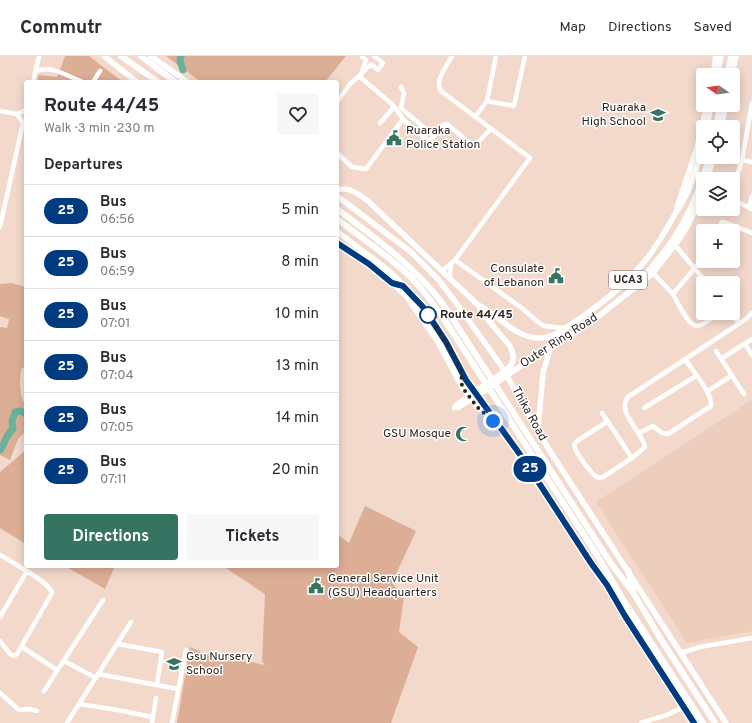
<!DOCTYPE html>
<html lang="en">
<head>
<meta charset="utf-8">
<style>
  body { margin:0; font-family:Overpass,sans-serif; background:#f7f7f7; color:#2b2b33; height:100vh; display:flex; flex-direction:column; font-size:15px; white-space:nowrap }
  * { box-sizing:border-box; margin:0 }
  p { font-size:13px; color:#7c7c81 }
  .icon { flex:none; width:22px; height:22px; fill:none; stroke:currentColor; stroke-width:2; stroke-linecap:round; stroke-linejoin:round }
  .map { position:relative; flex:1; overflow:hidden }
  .sheet { position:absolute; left:24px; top:24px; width:315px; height:488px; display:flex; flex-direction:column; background:#fff; border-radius:4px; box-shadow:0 2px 10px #0003 }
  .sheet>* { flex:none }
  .badge { padding:0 8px; border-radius:13px; font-size:14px; line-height:26px }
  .needle { width:26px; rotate:283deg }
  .controls { position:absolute; left:696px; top:12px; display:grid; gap:8px }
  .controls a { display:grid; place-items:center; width:44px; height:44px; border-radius:4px; background:#fff; box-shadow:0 2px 10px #0003; font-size:20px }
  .you { position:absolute; width:20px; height:20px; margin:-10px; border:3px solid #fff; border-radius:50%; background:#1a73e8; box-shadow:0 0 0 6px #1a73e833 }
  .map>.badge { position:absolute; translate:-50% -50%; box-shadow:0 0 0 2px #fff }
  h2 { padding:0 20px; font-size:15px; line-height:36px }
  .round { display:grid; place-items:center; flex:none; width:42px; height:42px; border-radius:4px; background:#f7f7f7 }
  .summary { display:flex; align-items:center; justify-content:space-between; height:68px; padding:0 20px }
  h1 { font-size:19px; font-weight:700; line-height:30px }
  .button { display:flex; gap:8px; margin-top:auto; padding:8px 20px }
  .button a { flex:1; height:46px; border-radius:4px; background:#357461; color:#fff; font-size:16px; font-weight:700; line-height:46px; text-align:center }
  .button a+a { background:#f7f7f7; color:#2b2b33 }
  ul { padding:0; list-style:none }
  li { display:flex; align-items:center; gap:12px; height:52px; padding:0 20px; border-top:1px solid #e1e1e2 }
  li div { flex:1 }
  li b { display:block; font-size:15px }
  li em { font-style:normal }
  li .badge { min-width:44px; font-weight:700; text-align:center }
  header { display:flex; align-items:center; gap:24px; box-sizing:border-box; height:56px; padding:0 20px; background:#fff; border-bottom:1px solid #e1e1e2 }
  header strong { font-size:19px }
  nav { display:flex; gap:22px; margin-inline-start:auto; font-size:14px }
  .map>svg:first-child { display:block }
  .built { fill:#edcdbc }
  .green { fill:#ddae96 }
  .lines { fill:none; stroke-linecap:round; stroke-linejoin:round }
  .river { stroke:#69b19a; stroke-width:7 }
  .minor { stroke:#fff; stroke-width:4.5 }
  .major { stroke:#fff; stroke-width:5.5 }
  .highway { stroke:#fff; stroke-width:6 }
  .line-casing { stroke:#fff; stroke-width:9 }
  .line { stroke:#003b80; stroke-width:6 }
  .walk { stroke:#2e2520; stroke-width:4; stroke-dasharray:0 7.2 }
  .stop-dot { fill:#fff; stroke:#003b80; stroke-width:2 }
  .labels { text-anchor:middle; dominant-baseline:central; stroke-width:3; stroke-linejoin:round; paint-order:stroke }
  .shield { fill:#fff; stroke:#6d6663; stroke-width:1 }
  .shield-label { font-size:11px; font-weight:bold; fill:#2e2520 }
  .poi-label { font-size:12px; fill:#2e2520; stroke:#fff; text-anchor:end }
  .stop-label { font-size:12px; font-weight:bold; fill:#2e2520; stroke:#fff; text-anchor:start }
  .street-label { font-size:12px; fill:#2e2520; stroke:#fff }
</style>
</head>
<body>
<header>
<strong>Commutr</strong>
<nav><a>Map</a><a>Directions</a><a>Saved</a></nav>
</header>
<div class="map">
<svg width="752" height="667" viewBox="0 0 752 667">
  <rect width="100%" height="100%" fill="#f2d9cc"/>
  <path class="built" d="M752 344V575L687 587 596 446Z"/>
  <path class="green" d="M65 0H89L123 26H37L39 19 57 21Z
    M166 0H346L325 26H201Z
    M11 227 26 231V310L21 313 20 327 21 339 26 352V375L18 383 10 404 0 399V271L7 272 9 263 0 260V228Z
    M26 394V488L0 472V416Z
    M365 450 416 475 392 527 404 540 399 576 418 591 391 667H177L190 591 223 606 227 601 265 609 262 605 265 538 223 510H337V478L349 487Z
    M65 510H115L105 533Z"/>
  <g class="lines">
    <path class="river" d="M181 0 180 5 183 14
      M0 394C6 386 5 380 13 373L12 365 15 356 21 355 26 358"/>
    <path class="minor" d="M36 15C53 9 66 20 83 26
      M362 15 366 4 362 1V0
      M359 20 371 8 378 14 383 7 374 0
      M33 26 39 0
      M93 26 100 15
      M401 31 404 37 401 52 434 80 443 69 447 68 472 89H475L491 73
      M487 45 514 50 525 0
      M337 46 350 28 359 20 393 49 403 63 429 85 434 80
      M0 55 17 58 26 54
      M475 61 487 45 496 0
      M380 67 394 51
      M337 97 352 111 366 113 403 63
      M742 104 752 106
      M733 133 742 104 752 47
      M733 144 752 153
      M749 152 752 140
      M0 171 23 67 17 58
      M718 175 722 166H724L752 177
      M675 189 707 227
      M455 204 523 253 538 266 544 270 565 272
      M442 215 455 204 530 102 441 35C434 25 447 10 452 0
      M653 217 673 238 703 202
      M450 222 451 208
      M673 238C677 245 688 270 697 270 705 269 713 261 720 257
      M731 257 739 267
      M745 288 752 299
      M716 295 744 338
      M721 303 752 283
      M708 335 731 320
      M454 352H458L471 344
      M454 352 456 349 468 340
      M644 352 696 320
      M602 357 632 402
      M608 365 577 385 574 389C575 396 592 420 599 422L603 421 632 402 645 391C642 375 616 356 628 341L746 263 752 257
      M639 377 653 370 662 377 668 378 711 350C713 338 692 314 685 303
      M0 499C10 505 51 527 52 537L17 598 14 600 10 598 0 585
      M0 561 27 515
      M118 588 162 596 157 628
      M22 591 57 614
      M681 597 700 591 752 582
      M64 605 96 622
      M98 618 178 633
      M44 635 103 544
      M0 637 19 654 30 653 37 655
      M79 648 118 654 152 661
      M67 667 131 566
      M152 667 156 642
      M172 667 186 594
      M641 667 667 659 684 651"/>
    <path class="major" d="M104 0 137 26
      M151 0 187 26
      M713 19 716 0
      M717 19 721 0
      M727 19 731 0
      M732 19 736 0
      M707 71 711 49
      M716 71 720 49
      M721 71 726 49
      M707 123 714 101
      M337 134C349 130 358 138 367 144L478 249 484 259 510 290C513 296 515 303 511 309 506 317 482 330 474 336
      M337 140 411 196 438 223 454 244 500 308 548 392 726 667
      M677 151 696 95 707 49
      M337 175C352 188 369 199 385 212 399 223 411 237 422 250 444 276 455 309 474 337 490 359 508 381 524 404 582 490 637 580 694 667
      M337 187 389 224 406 240 438 286 462 331 477 351 491 363
      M641 226C650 211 662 200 671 186 689 160 701 131 709 101
      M478 249C499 259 514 281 538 282 553 283 567 271 579 263 604 246 629 226 648 201 658 188 666 174 674 160 681 148 688 138 692 125 697 113 700 100 703 87
      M477 340 525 307 550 293 595 263 652 218 675 189 687 171 703 136
      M538 374 543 317 550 293"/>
    <path class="highway" d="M121 0 158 26
      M141 0 175 26
      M337 153C376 182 414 210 443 248L610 506 634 538 662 585 715 667
      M337 163C360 181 385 197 406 217 420 229 431 245 442 260L597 499 624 545 703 667
      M628 514 633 534
      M607 529 621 542"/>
  </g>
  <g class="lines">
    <g class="line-casing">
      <path id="line" d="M337 187 369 208 392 227 403 230 423 251 446 286 466 324 524 404 591 507 607 529 625 560 694 667"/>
    </g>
    <use href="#line" class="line"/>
    <path class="walk" d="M428 259 446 286 461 313 462 331 477 351 493 365"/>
  </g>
  <defs>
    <g id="school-bare" transform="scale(1.2)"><path d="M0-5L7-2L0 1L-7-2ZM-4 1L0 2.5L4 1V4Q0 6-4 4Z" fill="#357461" stroke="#fff" stroke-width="2.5" paint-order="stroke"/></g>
    <g id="civic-bare" transform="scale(1.2)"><path d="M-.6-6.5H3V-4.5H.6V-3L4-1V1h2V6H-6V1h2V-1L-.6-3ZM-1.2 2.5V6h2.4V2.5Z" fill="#357461" stroke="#fff" stroke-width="2.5" paint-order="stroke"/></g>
    <g id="mosque-bare" transform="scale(1.2)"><path d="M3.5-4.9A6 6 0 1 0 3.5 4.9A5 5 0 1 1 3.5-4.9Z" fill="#357461" stroke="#fff" stroke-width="2.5" paint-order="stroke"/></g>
  </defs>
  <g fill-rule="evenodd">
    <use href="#school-bare" x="658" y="59"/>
    <use href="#civic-bare" x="394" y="82"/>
    <use href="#civic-bare" x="556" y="220"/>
    <use href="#mosque-bare" x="463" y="378"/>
    <use href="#civic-bare" x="316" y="530"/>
    <use href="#school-bare" x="174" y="608"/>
  </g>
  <circle class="stop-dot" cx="428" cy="259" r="8"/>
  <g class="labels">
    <rect class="shield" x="609" y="215" width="38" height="18" rx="3"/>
    <g class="shield-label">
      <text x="628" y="224">UCA3</text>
    </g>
    <g class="poi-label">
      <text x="646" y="52">Ruaraka<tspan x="646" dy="14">High School</tspan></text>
      <text x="406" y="75" text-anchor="start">Ruaraka<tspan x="406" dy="14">Police Station</tspan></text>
      <text x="544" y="213">Consulate<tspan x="544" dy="14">of Lebanon</tspan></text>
      <text x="451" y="378">GSU Mosque</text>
      <text x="328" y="523" text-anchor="start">General Service Unit<tspan x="328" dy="14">(GSU) Headquarters</tspan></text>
      <text x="186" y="601" text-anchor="start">Gsu Nursery<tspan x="186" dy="14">School</tspan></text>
    </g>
    <g class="stop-label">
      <text x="440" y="259">Route 44/45</text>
    </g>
    <g class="street-label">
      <text transform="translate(559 285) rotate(-33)">Outer Ring Road</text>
      <text transform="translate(529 358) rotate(61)">Thika Road</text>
    </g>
  </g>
</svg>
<div class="controls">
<a><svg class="needle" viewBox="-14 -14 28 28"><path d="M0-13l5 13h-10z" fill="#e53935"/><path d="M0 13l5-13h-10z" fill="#7c7c81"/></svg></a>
<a><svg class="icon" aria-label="locate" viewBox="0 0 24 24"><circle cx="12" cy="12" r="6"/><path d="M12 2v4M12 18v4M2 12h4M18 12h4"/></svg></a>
<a><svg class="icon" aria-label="layers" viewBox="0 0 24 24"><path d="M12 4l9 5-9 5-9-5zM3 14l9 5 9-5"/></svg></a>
<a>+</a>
<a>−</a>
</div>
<div class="you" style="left:493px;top:365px"></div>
<b class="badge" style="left:530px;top:413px;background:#003b80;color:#fff">25</b>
<section class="sheet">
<div class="summary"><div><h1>Route 44/45</h1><p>Walk · 3 min · 230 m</p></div><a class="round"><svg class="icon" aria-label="heart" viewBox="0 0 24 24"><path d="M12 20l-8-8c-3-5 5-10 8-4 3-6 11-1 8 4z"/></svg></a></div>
<h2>Departures</h2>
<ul>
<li><span class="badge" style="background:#003b80;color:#fff">25</span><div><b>Bus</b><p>06:56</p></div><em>5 min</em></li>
<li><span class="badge" style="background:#003b80;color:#fff">25</span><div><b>Bus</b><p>06:59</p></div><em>8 min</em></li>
<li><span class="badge" style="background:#003b80;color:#fff">25</span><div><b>Bus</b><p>07:01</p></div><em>10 min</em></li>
<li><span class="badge" style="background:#003b80;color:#fff">25</span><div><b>Bus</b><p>07:04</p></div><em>13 min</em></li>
<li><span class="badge" style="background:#003b80;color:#fff">25</span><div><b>Bus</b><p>07:05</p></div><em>14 min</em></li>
<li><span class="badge" style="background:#003b80;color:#fff">25</span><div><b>Bus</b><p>07:11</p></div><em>20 min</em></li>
</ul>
<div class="button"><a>Directions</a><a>Tickets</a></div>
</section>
</div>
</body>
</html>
